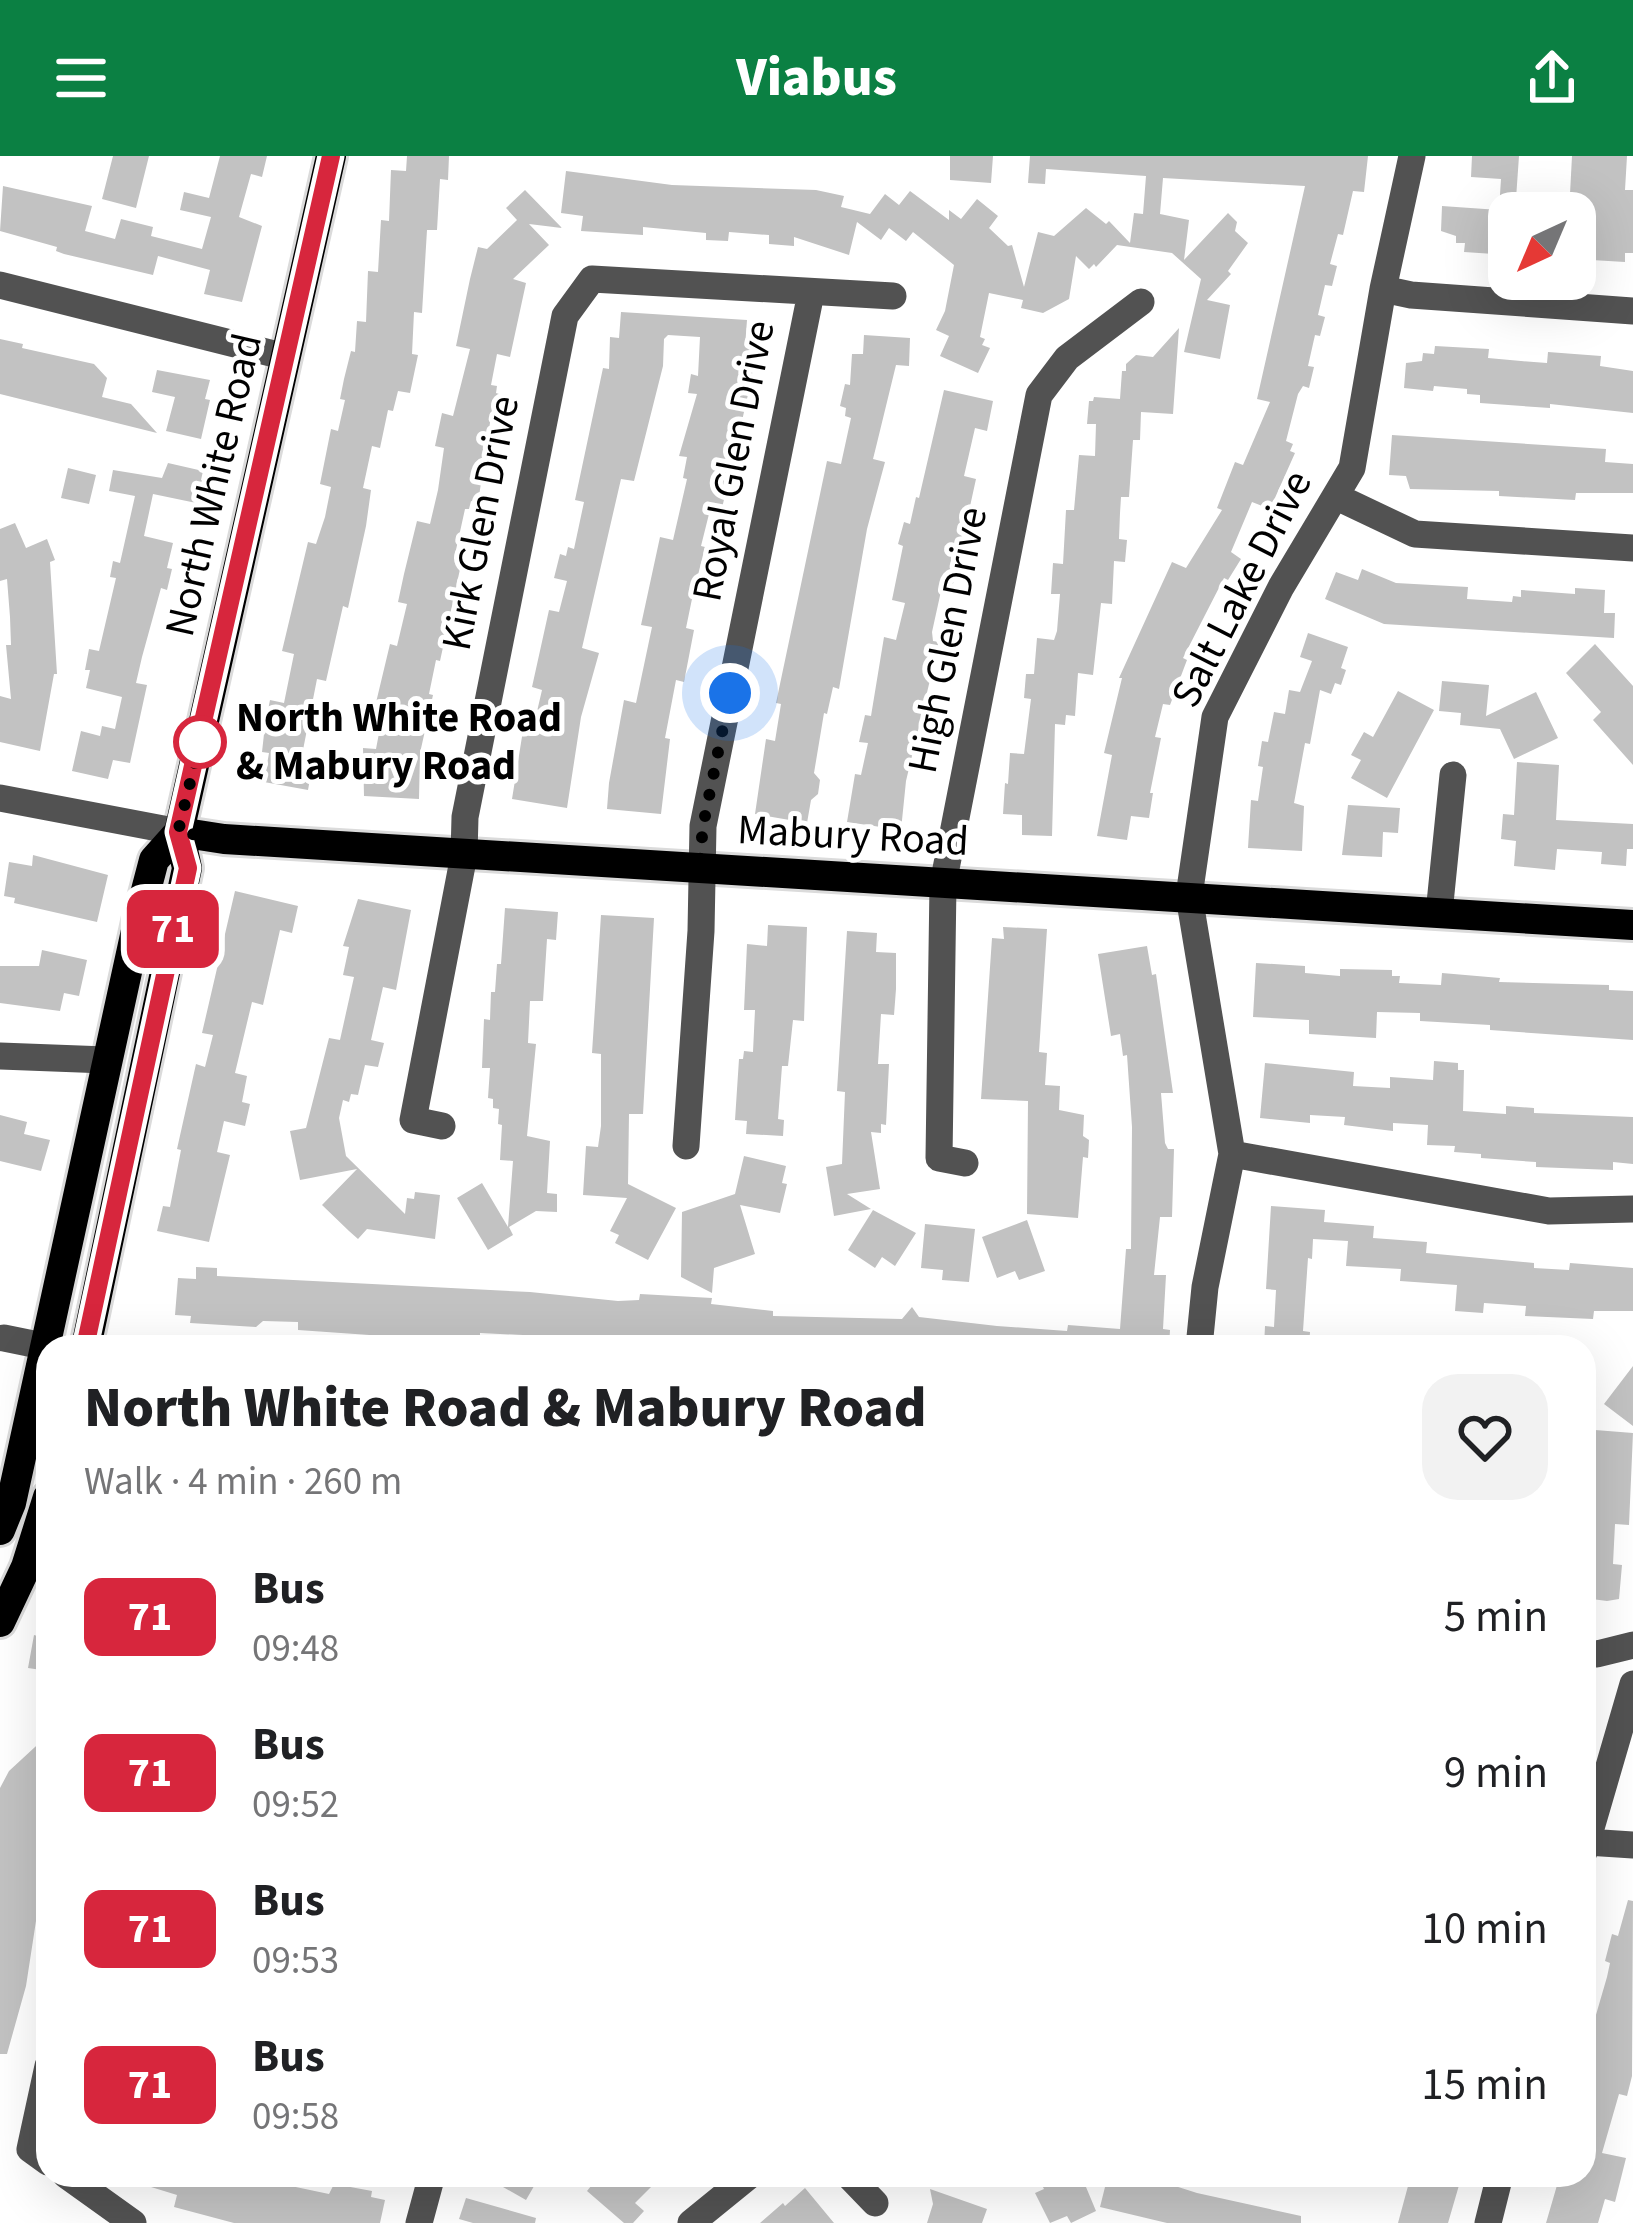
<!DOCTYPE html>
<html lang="en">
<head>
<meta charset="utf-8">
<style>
  body { margin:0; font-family:"Source Sans 3",sans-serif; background:#f2f2f2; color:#202124; height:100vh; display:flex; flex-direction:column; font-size:45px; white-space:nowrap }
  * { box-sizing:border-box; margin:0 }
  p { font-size:39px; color:#757577 }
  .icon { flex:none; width:66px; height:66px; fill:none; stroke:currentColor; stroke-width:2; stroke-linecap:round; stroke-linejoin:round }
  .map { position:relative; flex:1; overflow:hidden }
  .panel { position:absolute; left:36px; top:1179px; width:1560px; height:852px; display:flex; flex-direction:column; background:#fff; border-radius:36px; box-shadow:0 12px 48px #0002 }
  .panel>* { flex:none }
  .badge { padding:0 24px; border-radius:18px; font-size:42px; line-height:78px }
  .needle { width:78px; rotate:224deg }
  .fabs { position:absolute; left:1488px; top:36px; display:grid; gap:24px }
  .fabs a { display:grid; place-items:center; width:108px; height:108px; border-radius:24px; background:#fff; box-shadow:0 12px 48px #0002; font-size:60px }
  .you { position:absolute; width:60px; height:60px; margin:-30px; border:9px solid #fff; border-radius:50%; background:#1a73e8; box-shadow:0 0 0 18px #1a73e833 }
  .map>.badge { position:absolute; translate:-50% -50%; box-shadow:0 0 0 6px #fff }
  .round { display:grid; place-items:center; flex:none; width:126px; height:126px; border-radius:36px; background:#f2f2f2 }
  .headline { display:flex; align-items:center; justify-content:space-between; height:204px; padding:0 48px }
  h1 { font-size:57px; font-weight:800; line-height:90px }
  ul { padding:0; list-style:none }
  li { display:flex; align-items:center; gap:36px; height:156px; padding:0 48px }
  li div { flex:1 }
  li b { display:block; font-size:45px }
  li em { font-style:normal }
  li .badge { min-width:132px; font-weight:700; text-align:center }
  header { display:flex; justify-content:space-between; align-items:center; height:156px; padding:0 48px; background:#0b8043; color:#fff; font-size:54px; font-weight:800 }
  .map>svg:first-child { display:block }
  .building { fill:#c2c2c2 }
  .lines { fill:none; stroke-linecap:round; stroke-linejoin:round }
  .major-casing { stroke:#dbdbdb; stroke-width:36 }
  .minor { stroke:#525252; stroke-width:27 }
  .major { stroke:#000; stroke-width:30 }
  .line-casing { stroke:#fff; stroke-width:27 }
  .line { stroke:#d7263d; stroke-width:18 }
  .walk { stroke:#000; stroke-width:12; stroke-dasharray:0 21.6 }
  .stop-dot { fill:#fff; stroke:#d7263d; stroke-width:6 }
  .labels { text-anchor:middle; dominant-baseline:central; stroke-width:10; stroke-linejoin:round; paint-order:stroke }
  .street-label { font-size:42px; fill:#000; stroke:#fff }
  .stop-label { font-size:42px; font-weight:bold; fill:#000; stroke:#fff; text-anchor:start }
</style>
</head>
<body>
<header><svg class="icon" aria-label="menu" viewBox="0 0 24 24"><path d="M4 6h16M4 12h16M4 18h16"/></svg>Viabus<svg class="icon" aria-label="share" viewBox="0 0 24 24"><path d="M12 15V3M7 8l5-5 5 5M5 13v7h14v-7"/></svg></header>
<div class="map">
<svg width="1633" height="2067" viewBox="0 0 1633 2067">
  <rect width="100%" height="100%" fill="#fff"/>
  <path class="building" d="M113 0H149L136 52 102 43Z
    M220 0H267L262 21 251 18 239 61 262 70 242 146 204 138 210 114 158 100 153 119 64 98 56 95 57 91 0 75 3 30 92 50 85 75 115 83 121 63 153 71 151 80 202 93 211 61 180 54 184 36 209 42Z
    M407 0H449L448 24 440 23 437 74H427L422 157 414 156 412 198 418 199 410 237 398 235 393 255 388 254 380 292 372 290 363 332 371 334 366 370 348 452 343 450 326 525 317 523 302 599 314 601 308 634 264 626 269 597 262 596 265 569 270 544 284 547 294 498 282 495 308 386 316 388 325 361 331 331 320 328 331 273 338 275 345 244 340 243 344 223 351 195 355 196 357 165 366 166 368 115 378 116 381 64 389 65 391 14 406 15Z
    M950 0H993L991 27 950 24Z
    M1030 0H1368L1364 36 1353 35 1343 79 1338 78 1330 108 1337 110 1332 130 1325 129 1318 159 1325 161 1320 180 1315 179 1308 210 1314 211 1309 232 1303 230 1298 238 1286 285 1293 288 1290 295 1295 297 1270 353 1252 346 1231 396 1241 403 1228 424 1224 422 1183 502 1187 504 1170 549 1163 548 1155 581 1161 582 1150 637H1153L1149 662 1131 660 1127 684 1097 680 1112 599 1104 597 1122 522H1119L1172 406 1186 412 1222 354 1217 352 1235 306 1243 309 1270 246 1257 243 1305 30 1163 22 1160 58 1189 64 1184 104 1228 57 1237 66 1235 75 1248 87 1228 115 1231 118 1207 144 1230 149 1220 203 1184 196 1201 123 1172 97 1117 89 1096 111 1094 108 1089 113 1076 100 1069 143 1043 157 1021 152 1023 144 989 137 980 181 985 183 982 189 990 192 978 217 940 200 949 180 936 174 945 155 954 109 913 76 906 85 889 72 881 84 857 66 849 99 794 81V90L769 88V79L729 76 728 85 706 84V77L643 71V79L581 75 583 60 561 57 566 15 672 29 816 34 844 40 841 51 870 58 885 38 899 49 910 35 949 64V54L961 63 977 43 998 60 989 72 1008 90 1012 89 1024 131 1038 76 1054 80 1086 52 1106 68 1109 65 1130 87 1134 57 1143 58 1146 20 1046 13 1045 28 1028 27Z
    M1472 0H1519L1515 57H1509V99L1464 96 1465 87H1456V80L1441 75 1442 50 1499 54 1501 23 1471 21Z
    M1572 0H1627L1625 34H1633V97H1625V106L1575 103V57H1569Z
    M525 34 562 72 529 68 549 89 513 123 526 127 510 201 497 198 491 229 497 230 496 237 502 239 497 261 491 260 478 347 471 345 469 353H465L454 403 462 404 440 505 436 504 429 538 433 539 420 597 419 643 364 640 363 592 376 593 383 556 374 555 390 488 397 490 407 448 398 446 404 418 417 365 430 368 438 334 444 292 435 290 442 257 453 260 470 193 456 190 470 123 478 91 487 93 517 64 506 52Z
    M621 156 747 164 745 191H754L752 221 720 361 709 358 701 390 705 391 698 419 706 420 701 440 693 438 686 472 694 474 684 526 676 524 665 582 670 583 661 658 607 653 609 627 624 544 636 547 652 471 641 469 660 381 673 384 687 323 683 322 687 301 679 300 697 238 688 237 691 218 698 220 700 181 668 179 664 183 663 210 634 325 621 323 582 492 599 497 581 561 567 652 512 643 525 562 535 564 542 534 532 531 549 454 559 456 567 425 554 422 560 398 566 400 568 391 574 393 584 346 575 344 603 212 609 213 610 181 619 182Z
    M1179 172 1173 258 1141 256 1140 284H1133L1129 341H1121L1120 357 1119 383 1127 384 1125 406 1114 405 1112 448 1101 447 1093 519 1078 517 1075 560 1066 559 1065 569 1055 568 1052 680 1022 679V659L1003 658 1005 627 1008 628 1010 597 1024 598 1031 543 1024 542 1026 518H1034L1037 482 1054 484 1057 475 1060 438H1051L1053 407 1063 408 1066 354H1074L1079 299 1095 300 1096 268H1087L1089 245H1093L1094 241 1120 243 1122 215H1126V208L1136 199 1153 201Z
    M864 179 910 182 909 210 896 209 876 291 873 303 885 306 867 373 839 533 833 531 827 558 824 557 814 617 820 624 818 638 811 644 807 667 755 658 766 583 775 585 781 548 776 547 827 305 841 308 851 262 845 260 846 252 840 250 845 228 850 229 852 198H863Z
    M0 183 23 188 22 192 94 208 107 222 102 241 131 248 157 277 0 238Z
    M1435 190 1489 193 1488 202 1521 205 1547 207 1548 196 1601 200 1600 210 1633 215V257L1550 248V252L1480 247V239L1467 238V233L1434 230 1433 235 1404 232 1406 207 1422 205 1423 197 1434 198Z
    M157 214 210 224 205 243 210 244 201 283 166 275 175 241 152 236Z
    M944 234 993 245 987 275 975 272 964 320 976 323 953 428 943 426 932 476 933 485 939 486 906 625 901 674 847 666 855 618 861 619 868 587 859 586 865 559 871 560 884 481 896 484 905 447 892 444 903 390 898 388 904 366 910 368 916 341 919 342Z
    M1392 279 1606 293 1605 306 1633 308V337H1576L1575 344 1499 340V335L1410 333 1406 320 1389 319Z
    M168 307 203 315 201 324 206 325 201 348 153 338 144 380 173 387 167 412 172 413 167 434 161 432 142 501 136 527 147 529 130 607 113 604 108 623 72 615 81 575 100 580 102 570 115 573 122 541 86 532 90 514H85L89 493 99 495 116 422 110 421 113 405 120 407 135 340 109 335 113 314 162 322Z
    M68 312 96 319 89 348 61 342Z
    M15 367 26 392 47 383 55 404 50 406 57 518H54L40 595 0 586V540L11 543 6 489H11L10 461 7 423 0 425V373Z
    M1362 413 1396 427 1468 431 1467 443 1512 446 1513 440 1521 441V434L1575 438V432L1605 434 1604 457H1615L1614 482 1384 468 1325 443 1336 416 1358 424Z
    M1308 477 1348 491 1341 512 1346 514 1341 529 1335 527 1331 538 1320 534 1310 588 1305 587 1294 647 1304 650 1302 695 1248 692 1251 644 1258 645 1263 611 1258 610 1262 585 1268 586 1274 556 1285 558 1289 534 1300 536 1312 505 1300 501Z
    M1595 488 1633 530V609L1593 564 1601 556 1566 517Z
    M1442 525 1489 529 1486 560 1536 536 1558 582 1514 603 1500 573 1460 569 1461 557 1439 555Z
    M1398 535 1434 554 1387 642 1351 622 1361 604 1351 599 1364 576 1373 581Z
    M1517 606 1559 609 1556 664 1633 668V693H1627L1626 710 1601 708 1602 696 1557 693 1555 714 1514 710 1516 685 1501 683 1503 658 1514 659Z
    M1348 649 1400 652 1398 677 1383 676 1382 701 1342 699Z
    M33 699 108 719 97 766 14 747 15 742 4 740 9 706 32 710Z
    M235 735 298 750 292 777 280 774 263 849 252 846 235 917 247 920 242 946 250 948 245 970 224 965 217 996 230 999 209 1086 157 1075 163 1050 170 1051 181 994 177 993 196 908 205 911 213 879 202 877Z
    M358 743 411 754 396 834 383 831 371 884 384 887 378 911 365 909 358 939 351 938 349 946 343 944 339 962 346 1000 405 1058 407 1042 414 1043 415 1036 440 1039 435 1083 367 1073 358 1083 349 1075 322 1049 357 1013 300 1024 290 975 306 972 329 882 340 884 354 821 343 819 349 791 343 790Z
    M505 752 558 756 556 784 547 783 543 845H530L528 887 536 888 527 980 550 985 547 1037 557 1038V1056L536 1055 509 1071 513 1079 488 1094 457 1042 482 1027 508 1071 513 1005 500 1004 502 969 498 968 499 953 493 952V943L488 942 490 912H482L484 863 490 864 491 836H495L497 808H501Z
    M601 759 654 762 643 958H629L628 1028 676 1052 648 1104 615 1087 619 1079 610 1075 627 1042 583 1039 586 990 598 991 601 970V898L592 897Z
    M768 769 807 771 804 865 793 864 788 910H782L778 963 784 964 783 980 746 978 747 965 735 964 739 903H743L744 895 753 896 755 854H744L747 788 767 790Z
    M1003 771 1047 773 1039 896 1047 897 1045 929 1060 930 1059 954 1084 959 1083 980 1089 984 1088 1002 1083 1001 1078 1062 1027 1058 1028 945 981 943 992 782 1004 783Z
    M847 775 877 777 876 796 896 797V833L894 859 881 858 878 908H889L886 969 881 968V977L871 976 880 1033 847 1038 871 1053 834 1060 826 1011 842 1008 845 936 837 935Z
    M1147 790 1152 819 1156 818 1173 937H1161L1165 987 1168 993H1174L1172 1061H1160L1154 1119H1166L1163 1173 1170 1174 1169 1191H634L628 1186 592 1184 591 1191H560L523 1187V1179L480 1177V1184H441L298 1174V1166L263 1165 256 1171 190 1167 191 1160 175 1159 178 1122 196 1123V1111L217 1112V1120L530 1136 618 1145 639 1144 640 1138 712 1142 711 1148 773 1155V1160L902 1163 912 1151 919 1161 997 1170 1067 1175 1068 1169 1120 1173 1126 1093H1131L1132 971 1127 899 1123 900 1120 878 1111 880 1098 798Z
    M42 794 87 804 79 840 64 837 60 855 0 847V810H39Z
    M1256 807 1305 810V817L1340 820V813L1392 814V820H1400L1399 827 1441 829 1442 817 1500 822 1499 826 1609 829V834L1633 835V884L1490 874V869L1420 865V857L1377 856 1376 882 1309 878V864L1253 861Z
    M1434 905 1458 907V914H1464L1463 955 1506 958V950L1534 952V957L1633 961V1008L1613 1006V1014L1536 1011V1006L1481 1002V998L1454 996 1455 990 1427 989 1428 969 1393 967V975L1344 969 1345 961 1310 959V967L1260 962 1265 907 1354 916 1353 930 1390 932V921L1433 924Z
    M0 959 27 966 24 978 50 984 41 1015 0 1005Z
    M744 1000 786 1010 782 1027 787 1028 780 1057 740 1049 755 1098 714 1112 712 1137 681 1121 682 1056 735 1038Z
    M1271 1050 1325 1054 1324 1066 1374 1070 1373 1082 1427 1086 1426 1097 1534 1107V1112L1569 1114 1570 1107 1633 1112V1155H1594L1593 1163 1525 1160 1526 1150 1484 1147 1483 1157 1455 1155 1457 1129 1400 1125 1401 1113 1346 1110 1348 1085 1313 1083 1312 1103 1308 1102 1303 1175 1310 1176 1309 1191H1264L1265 1170 1274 1171 1276 1134 1266 1133Z
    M873 1054 916 1077 895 1110 882 1101 875 1112 848 1094Z
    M1027 1064 1045 1115 1019 1124 1015 1115 997 1122 982 1081Z
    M925 1068 975 1073 969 1126 942 1124 943 1114 921 1112Z
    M1633 1210V1270L1604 1248Z
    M1595 1274 1633 1277 1629 1369 1615 1368 1613 1408 1622 1409 1619 1443 1607 1445 1584 1442V1276L1595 1277Z
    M34 1479 48 1483V1515L28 1512Z
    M48 1579V1730L36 1765 26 1830 7 1898H0V1632L9 1615Z
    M1628 1744 1633 1745 1632 1920 1627 1940 1619 1938 1602 1997 1626 2002 1615 2046 1605 2043 1598 2067H1546L1560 2019H1584V1900L1607 1821 1610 1807 1605 1805 1612 1778 1618 1780Z
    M126 2019H238L329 2038 334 2028 372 2035 371 2041 385 2044 380 2067H234L174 2051 177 2039 125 2023Z
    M482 2019H526L537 2025 526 2044Z
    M600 2019H663L635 2047 644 2055 633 2067H624L587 2035Z
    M1057 2019H1081L1096 2055 1071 2067 1067 2060 1050 2067 1035 2037 1044 2033 1041 2027Z
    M1108 2019H1150V2022L1197 2037 1301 2060V2067H1167L1100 2051Z
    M1411 2019H1462L1448 2067H1398Z
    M805 2032 834 2067H760L783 2047 785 2050Z
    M930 2033 987 2053 982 2067H927L933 2048Z
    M466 2042 536 2062 535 2067H473L459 2063Z"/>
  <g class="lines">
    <g class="major-casing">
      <path id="major" d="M179 676 224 683 1633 769
        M86 1191 187 712 179 676 331 0
        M0 1374 11 1347 139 761 154 704 179 676
        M0 1466 26 1411 48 1341"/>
    </g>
    <path class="minor" d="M0 129 286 201
      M1383 133 1411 139 1633 155
      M1337 341 1415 378 1633 392
      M0 642 179 676
      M1439 757 1453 619
      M0 900 106 904
      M442 970 413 964 464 699 465 661 565 160 592 123 893 140
      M686 990 701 775 703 670 811 137
      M1232 998 1549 1055 1633 1053
      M965 1007 939 1002 943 728 1039 239 1067 202 1141 146
      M4 1182 48 1191
      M1199 1191 1205 1131 1232 998 1189 740 1215 561 1281 431 1352 312 1383 133 1412 0
      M1584 1497 1597 1498 1633 1489
      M1587 1686 1633 1689
      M1584 1696 1633 1528
      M48 1910 30 1993 48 2006
      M66 2019 133 2067
      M848 2019 875 2047
      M419 2067 432 2019
      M691 2067 750 2019
      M1488 2067 1500 2019"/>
    <use href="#major" class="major"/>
  </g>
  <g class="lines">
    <g class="line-casing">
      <path id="line" d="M85 1191 188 712 178 676 331 0"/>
    </g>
    <use href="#line" class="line"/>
    <path class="walk" d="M200 586 178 676 224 683 699 714 703 670 730 537"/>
  </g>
  <circle class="stop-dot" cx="200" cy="586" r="24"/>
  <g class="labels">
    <g class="street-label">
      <text transform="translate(734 305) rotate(-79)">Royal Glen Drive</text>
      <text transform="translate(214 329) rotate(-77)">North White Road</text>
      <text transform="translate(481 367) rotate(-79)">Kirk Glen Drive</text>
      <text transform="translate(1242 433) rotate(-63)">Salt Lake Drive</text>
      <text transform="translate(948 484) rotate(-79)">High Glen Drive</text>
      <text transform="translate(853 680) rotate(3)">Mabury Road</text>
    </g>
    <g class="stop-label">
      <text x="236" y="562">North White Road<tspan x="236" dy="48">&amp; Mabury Road</tspan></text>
    </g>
  </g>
</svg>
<div class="fabs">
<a><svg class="needle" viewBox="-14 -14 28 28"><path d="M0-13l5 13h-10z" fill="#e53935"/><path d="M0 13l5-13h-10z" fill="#757577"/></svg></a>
</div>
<div class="you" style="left:730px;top:537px"></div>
<b class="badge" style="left:173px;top:773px;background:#d7263d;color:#fff">71</b>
<section class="panel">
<div class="headline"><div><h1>North White Road &amp; Mabury Road</h1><p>Walk · 4 min · 260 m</p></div><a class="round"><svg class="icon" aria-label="heart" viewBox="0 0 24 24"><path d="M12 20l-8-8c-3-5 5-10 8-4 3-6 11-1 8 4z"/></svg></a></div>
<ul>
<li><span class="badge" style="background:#d7263d;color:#fff">71</span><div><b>Bus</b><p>09:48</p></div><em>5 min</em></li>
<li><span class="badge" style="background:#d7263d;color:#fff">71</span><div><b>Bus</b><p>09:52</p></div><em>9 min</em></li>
<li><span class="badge" style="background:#d7263d;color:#fff">71</span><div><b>Bus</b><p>09:53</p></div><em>10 min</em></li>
<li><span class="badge" style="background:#d7263d;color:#fff">71</span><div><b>Bus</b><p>09:58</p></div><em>15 min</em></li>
</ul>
</section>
</div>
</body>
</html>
